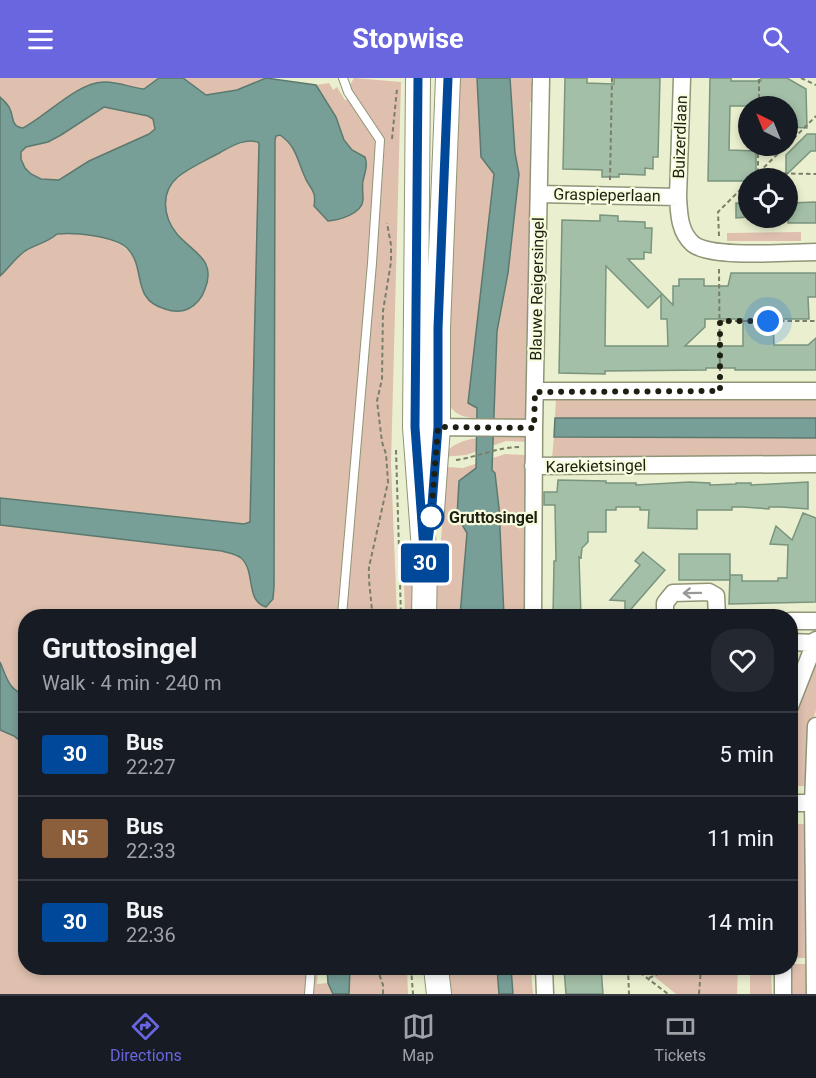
<!DOCTYPE html>
<html lang="en">
<head>
<meta charset="utf-8">
<style>
  body { margin:0; font-family:Roboto,sans-serif; background:#242831; color:#f1f3f6; height:100vh; display:flex; flex-direction:column; font-size:22px; white-space:nowrap }
  * { box-sizing:border-box; margin:0 }
  p { font-size:20px; color:#9ea1a6 }
  .icon { flex:none; width:33px; height:33px; fill:none; stroke:currentColor; stroke-width:2; stroke-linecap:round; stroke-linejoin:round }
  .map { position:relative; flex:1; overflow:hidden }
  .details { position:absolute; left:18px; top:531px; width:780px; height:366px; display:flex; flex-direction:column; background:#171b24; border-radius:24px; box-shadow:0 3px 9px #0003 }
  .details>* { flex:none }
  .badge { padding:0 12px; border-radius:4px; font-size:21px; line-height:39px }
  .needle { width:39px; rotate:317deg }
  .controls { position:absolute; left:738px; top:18px; display:grid; gap:12px }
  .controls a { display:grid; place-items:center; width:60px; height:60px; border-radius:50%; background:#171b24; box-shadow:0 3px 9px #0003; font-size:30px }
  .you { position:absolute; width:30px; height:30px; margin:-15px; border:4px solid #fff; border-radius:50%; background:#1a73e8; box-shadow:0 0 0 9px #1a73e833 }
  .map>.badge { position:absolute; translate:-50% -50%; box-shadow:0 0 0 3px #fff }
  .round { display:grid; place-items:center; flex:none; width:63px; height:63px; border-radius:24px; background:#242831 }
  .overview { display:flex; align-items:center; justify-content:space-between; height:102px; padding:0 24px }
  h1 { font-size:28px; font-weight:700; line-height:45px }
  ul { padding:0; list-style:none }
  li { display:flex; align-items:center; gap:18px; height:84px; padding:0 24px; border-top:2px solid #363941 }
  li div { flex:1 }
  li b { display:block; font-size:22px }
  li em { font-style:normal }
  li .badge { min-width:66px; font-weight:700; text-align:center }
  header { display:flex; justify-content:space-between; align-items:center; height:78px; padding:0 24px; background:#6966e0; color:#fff; font-size:27px; font-weight:700 }
  .tabs { display:flex; justify-content:space-around; align-items:center; height:84px; border-top:2px solid #363941; background:#171b24; font-size:16px; color:#9ea1a6 }
  .tabs a { display:grid; justify-items:center; gap:3px }
  .tabs .current { color:#6966e0 }
  .map>svg:first-child { display:block }
  .green { fill:#dfc0af }
  .water { fill:#779f97; stroke:#5c796f; stroke-width:1.5; fill-rule:evenodd }
  .building { fill:#a3bfa7; stroke:#7a947e; stroke-width:1.5; fill-rule:evenodd }
  .lines { fill:none; stroke-linecap:round; stroke-linejoin:round }
  .service-casing { stroke:#8f9576; stroke-width:10 }
  .minor-casing { stroke:#8f9576; stroke-width:19 }
  .secondary-casing { stroke:#8f9576; stroke-width:26 }
  .path { stroke:#7b7f69; stroke-width:2; stroke-dasharray:4.5 3; stroke-linecap:butt }
  .service { stroke:#fff; stroke-width:8 }
  .minor { stroke:#fff; stroke-width:16 }
  .secondary { stroke:#fff; stroke-width:24 }
  .oneway { stroke:#999a95 }
  .line-casing { stroke:#fff; stroke-width:14 }
  .line { stroke:#004899; stroke-width:9 }
  .walk { stroke:#1d1f13; stroke-width:6; stroke-dasharray:0 10.8 }
  .stop-dot { fill:#fff; stroke:#004899; stroke-width:3 }
  .labels { text-anchor:middle; dominant-baseline:central; stroke-width:4.5; stroke-linejoin:round; paint-order:stroke }
  .street-label { font-size:16px; fill:#1d1f13; stroke:#f7fddc }
  .stop-label { font-size:16px; font-weight:bold; fill:#1d1f13; stroke:#f7fddc; text-anchor:start }
</style>
</head>
<body>
<header><svg class="icon" aria-label="menu" viewBox="0 0 24 24"><path d="M4 6h16M4 12h16M4 18h16"/></svg>Stopwise<svg class="icon" aria-label="search" viewBox="0 0 24 24"><circle cx="10" cy="10" r="6"/><path d="M15 15l6 6"/></svg></header>
<div class="map">
<svg width="816" height="916" viewBox="0 0 816 916">
  <rect width="100%" height="100%" fill="#eaf0cf"/>
  <path class="green" d="M0 0H159L145 11C131 10 117 3 103 4 80 5 45 39 23 50 11 49 14 40 10 31 8 26 4 23 0 19Z
    M183 0H266L237 12 206 17Z
    M354 0 401 4 391 386 397 538H26L25 616 19 615 12 610 0 584V447L222 473C228 474 236 476 240 480 255 492 246 523 267 529L274 509 275 62 276 58 280 57C296 68 297 82 304 98 308 106 314 110 315 119L363 123 362 114 364 102 359 75C343 69 342 54 336 40 331 28 322 18 316 7L329 5 333 12 337 9 345 22 351 21V5Z
    M452 0H477L480 55 484 84 494 96 468 325 477 330V333L497 253 508 195 519 96 515 75 510 0H531V4H538L537 24H530V73L536 74 533 222 528 224 526 273H532L529 338C517 348 474 342 460 337 454 334 450 329 446 324Z
    M104 29 148 38 153 41 155 51 149 56 89 83 59 102 41 101 31 96 25 90 21 81V74L26 69 48 64Z
    M250 63 259 65 260 69 250 444 244 446 0 420V198C9 190 15 180 25 173 36 166 47 165 57 156 78 154 122 158 133 179 140 192 138 206 145 219L189 231 199 223 205 212C199 197 194 177 185 165 181 158 175 154 171 147 154 116 174 100 200 86 216 77 231 67 250 63Z
    M801 154V163H727V155Z
    M816 317V340H555L556 318Z
    M498 356H523L530 362 528 364 506 363 466 377 442 379C455 360 476 361 498 356Z
    M554 359 816 360V379L552 380Z
    M505 376 526 377 529 538H504L499 430 495 395 476 390 459 403 457 438 467 454 460 538H432L433 473H440L447 389 463 390Z
    M410 472 416 497V538H405L403 473Z
    M816 580V632L813 643 810 708H791V638Z
    M0 652 14 658 25 667 26 730 22 739 26 745V890H318L317 906 328 905 333 916H0Z
    M791 746H810V880H791Z
    M791 886H810V916H789Z
    M350 890H407L408 916H349Z
    M444 890H497L499 916H447Z
    M511 890H533H531L533 916H513Z
    M644 890H738L737 916H676Z
    M750 890H771L772 916H750Z"/>
  <path class="water" d="M159 0H183L206 17 237 12 266 0 316 7 336 39 344 62 352 72 365 79C368 87 365 94 363 103 362 109 363 115 363 122 362 136 339 142 328 143L314 128C317 111 309 111 304 97 297 81 296 68 280 57L276 58 275 62 274 509 273 521 266 529C245 523 256 493 241 480 236 476 228 475 222 473L0 447V420L244 446 250 444 259 65C247 59 232 68 221 74 207 82 190 89 178 99 160 114 163 139 177 156 192 174 217 181 205 211 202 220 196 227 188 231 181 234 173 234 165 231 130 221 147 190 127 170 114 158 74 154 57 156 47 165 36 166 25 173 15 180 9 190 0 198V19C4 23 8 26 10 31 14 40 11 49 23 50 46 38 77 5 103 4 117 3 131 10 144 11ZM104 29 148 38 153 41 155 51 149 56 89 83 59 102 41 101 31 96 25 90 21 81V74L26 69 48 64 61 57Z
    M477 0H510L515 75 519 96 508 195 497 253 492 392 495 395 499 430 504 538H460L467 455 457 438 459 403 476 390 477 330 468 325 494 96 481 79Z
    M555 340H816V360L554 359Z
    M0 584C6 597 9 614 25 616V667L14 658 0 652Z
    M327 890H350L349 916H333L328 905Z
    M497 890H511L513 916H499Z"/>
  <path class="building" d="M565 0H587V5L614 6V0H660L658 79H653V91L645 90V97L619 96V99H602V92L563 91Z
    M710 0H731V3H761V0H787L806 11 807 50 788 49V28H730L729 72 756 73V100H748V103H708Z
    M807 56H816V73H811L786 97V77Z
    M816 124V145H788V125Z
    M736 125H748V139L736 140Z
    M600 137 618 138V143L645 144V150H652L651 175 644 174V181H628L673 227V208H679V201H704V208H728L731 195H816V219H808L809 241H773L774 267H808L816 260V292H735V290H706V292L605 293V296L559 295 562 142 600 143ZM606 188 648 230 661 217V241H667L668 268H605ZM705 241H743V268H685L705 249Z
    M558 402 606 403V405H636V407L690 404 710 405V407L736 406V405H751V407L808 404V431L781 429H769V431L743 429H732V432H697V451L648 450 649 432H640V429H616V432H606V454H588V464L582 470 581 480 579 479 581 538H553L554 483H556L555 427H544V414H557Z
    M803 435 816 440V524L729 526 730 497H742V503H778V500H787L788 467 770 466 776 448 792 462Z
    M643 474 665 492 625 538V523L610 522 640 487 635 483Z
    M679 476H730V502H679Z
    M564 890H601L603 916H566Z"/>
  <g class="lines">
    <g class="service-casing">
      <path id="service" d="M342 538 372 185 380 62 348 14 343 0
        M309 916 311 890"/>
    </g>
    <g class="minor-casing">
      <path id="minor" d="M539 116 678 119C679 135 679 154 693 166 712 181 789 174 816 174
        M678 119 682 0
        M535 313H816
        M428 349 534 350 533 538
        M534 350 541 0
        M533 388 816 386
        M665 538V525L673 515 709 514 716 518 717 538
        M790 543H816
        M790 564 816 565
        M790 628 816 562
        M790 725H816
        M544 890 545 916
        M783 890V916
        M815 916 813 725 816 648"/>
    </g>
    <g class="secondary-casing">
      <path id="secondary" d="M418 0 415 349 425 486 424 538
        M432 433 438 349V250L448 0
        M436 890 439 916"/>
    </g>
    <path class="path" d="M801 0 816 7
      M759 28V0
      M392 61 397 11
      M788 66 816 38
      M758 68V95L816 96
      M753 100 786 68
      M610 102 612 0
      M719 158 718 134 748 104
      M719 191 720 299
      M720 243H816
      M396 372 401 538
      M456 382C478 379 497 369 520 369
      M372 538C372 522 368 505 369 489L388 404 386 376 382 364 377 323 382 301 383 233 391 184V167L387 145
      M377 890 383 907V916
      M411 890 413 916
      M628 890 629 916
      M634 890 668 916
      M649 900 671 890
      M699 916 701 890"/>
    <use href="#service" class="service"/>
    <use href="#minor" class="minor"/>
    <use href="#secondary" class="secondary"/>
  </g>
  <defs><path id="oneway-shaft" d="M-6 0H5M1.5-3L5.5 0L1.5 3" fill="none" stroke-width="1.6" stroke-linecap="round" stroke-linejoin="round" transform="scale(1.5)"/></defs>
  <use class="oneway" href="#oneway-shaft" transform="translate(692 515) rotate(179)"/>
  <g class="lines">
    <g class="line-casing">
      <path id="line" d="M418 0 415 349 425 486 431 440 438 349V250L448 0"/>
    </g>
    <use href="#line" class="line"/>
    <path class="walk" d="M431 439 438 349 534 350 535 314 720 313V243H768"/>
  </g>
  <circle class="stop-dot" cx="431" cy="439" r="12"/>
  <g class="labels">
    <g class="street-label">
      <text transform="translate(680 59) rotate(-88)">Buizerdlaan</text>
      <text transform="translate(607 117) rotate(1)">Graspieperlaan</text>
      <text transform="translate(537 211) rotate(-89)">Blauwe Reigersingel</text>
      <text transform="translate(596 388) rotate(-1)">Karekietsingel</text>
    </g>
    <g class="stop-label">
      <text x="449" y="439">Gruttosingel</text>
    </g>
  </g>
</svg>
<div class="controls">
<a><svg class="needle" viewBox="-14 -14 28 28"><path d="M0-13l5 13h-10z" fill="#e53935"/><path d="M0 13l5-13h-10z" fill="#9ea1a6"/></svg></a>
<a><svg class="icon" aria-label="locate" viewBox="0 0 24 24"><circle cx="12" cy="12" r="6"/><path d="M12 2v4M12 18v4M2 12h4M18 12h4"/></svg></a>
</div>
<div class="you" style="left:768px;top:243px"></div>
<b class="badge" style="left:425px;top:485px;background:#004899;color:#fff">30</b>
<section class="details">
<div class="overview"><div><h1>Gruttosingel</h1><p>Walk · 4 min · 240 m</p></div><a class="round"><svg class="icon" aria-label="heart" viewBox="0 0 24 24"><path d="M12 20l-8-8c-3-5 5-10 8-4 3-6 11-1 8 4z"/></svg></a></div>
<ul>
<li><span class="badge" style="background:#004899;color:#fff">30</span><div><b>Bus</b><p>22:27</p></div><em>5 min</em></li>
<li><span class="badge" style="background:#8b5e3c;color:#fff">N5</span><div><b>Bus</b><p>22:33</p></div><em>11 min</em></li>
<li><span class="badge" style="background:#004899;color:#fff">30</span><div><b>Bus</b><p>22:36</p></div><em>14 min</em></li>
</ul>
</section>
</div>
<nav class="tabs">
<a class="current"><svg class="icon" aria-label="directions" viewBox="0 0 24 24"><path d="M12 3l9 9-9 9-9-9zM9 14v-3h6M13 9l2 2-2 2"/></svg>Directions</a>
<a><svg class="icon" aria-label="map" viewBox="0 0 24 24"><path d="M3 6l6-2 6 2 6-2v14l-6 2-6-2-6 2zM9 4v14M15 6v14"/></svg>Map</a>
<a><svg class="icon" aria-label="tickets" viewBox="0 0 24 24"><path d="M3 7h18v10H3zM15 7v10"/></svg>Tickets</a>
</nav>
</body>
</html>
